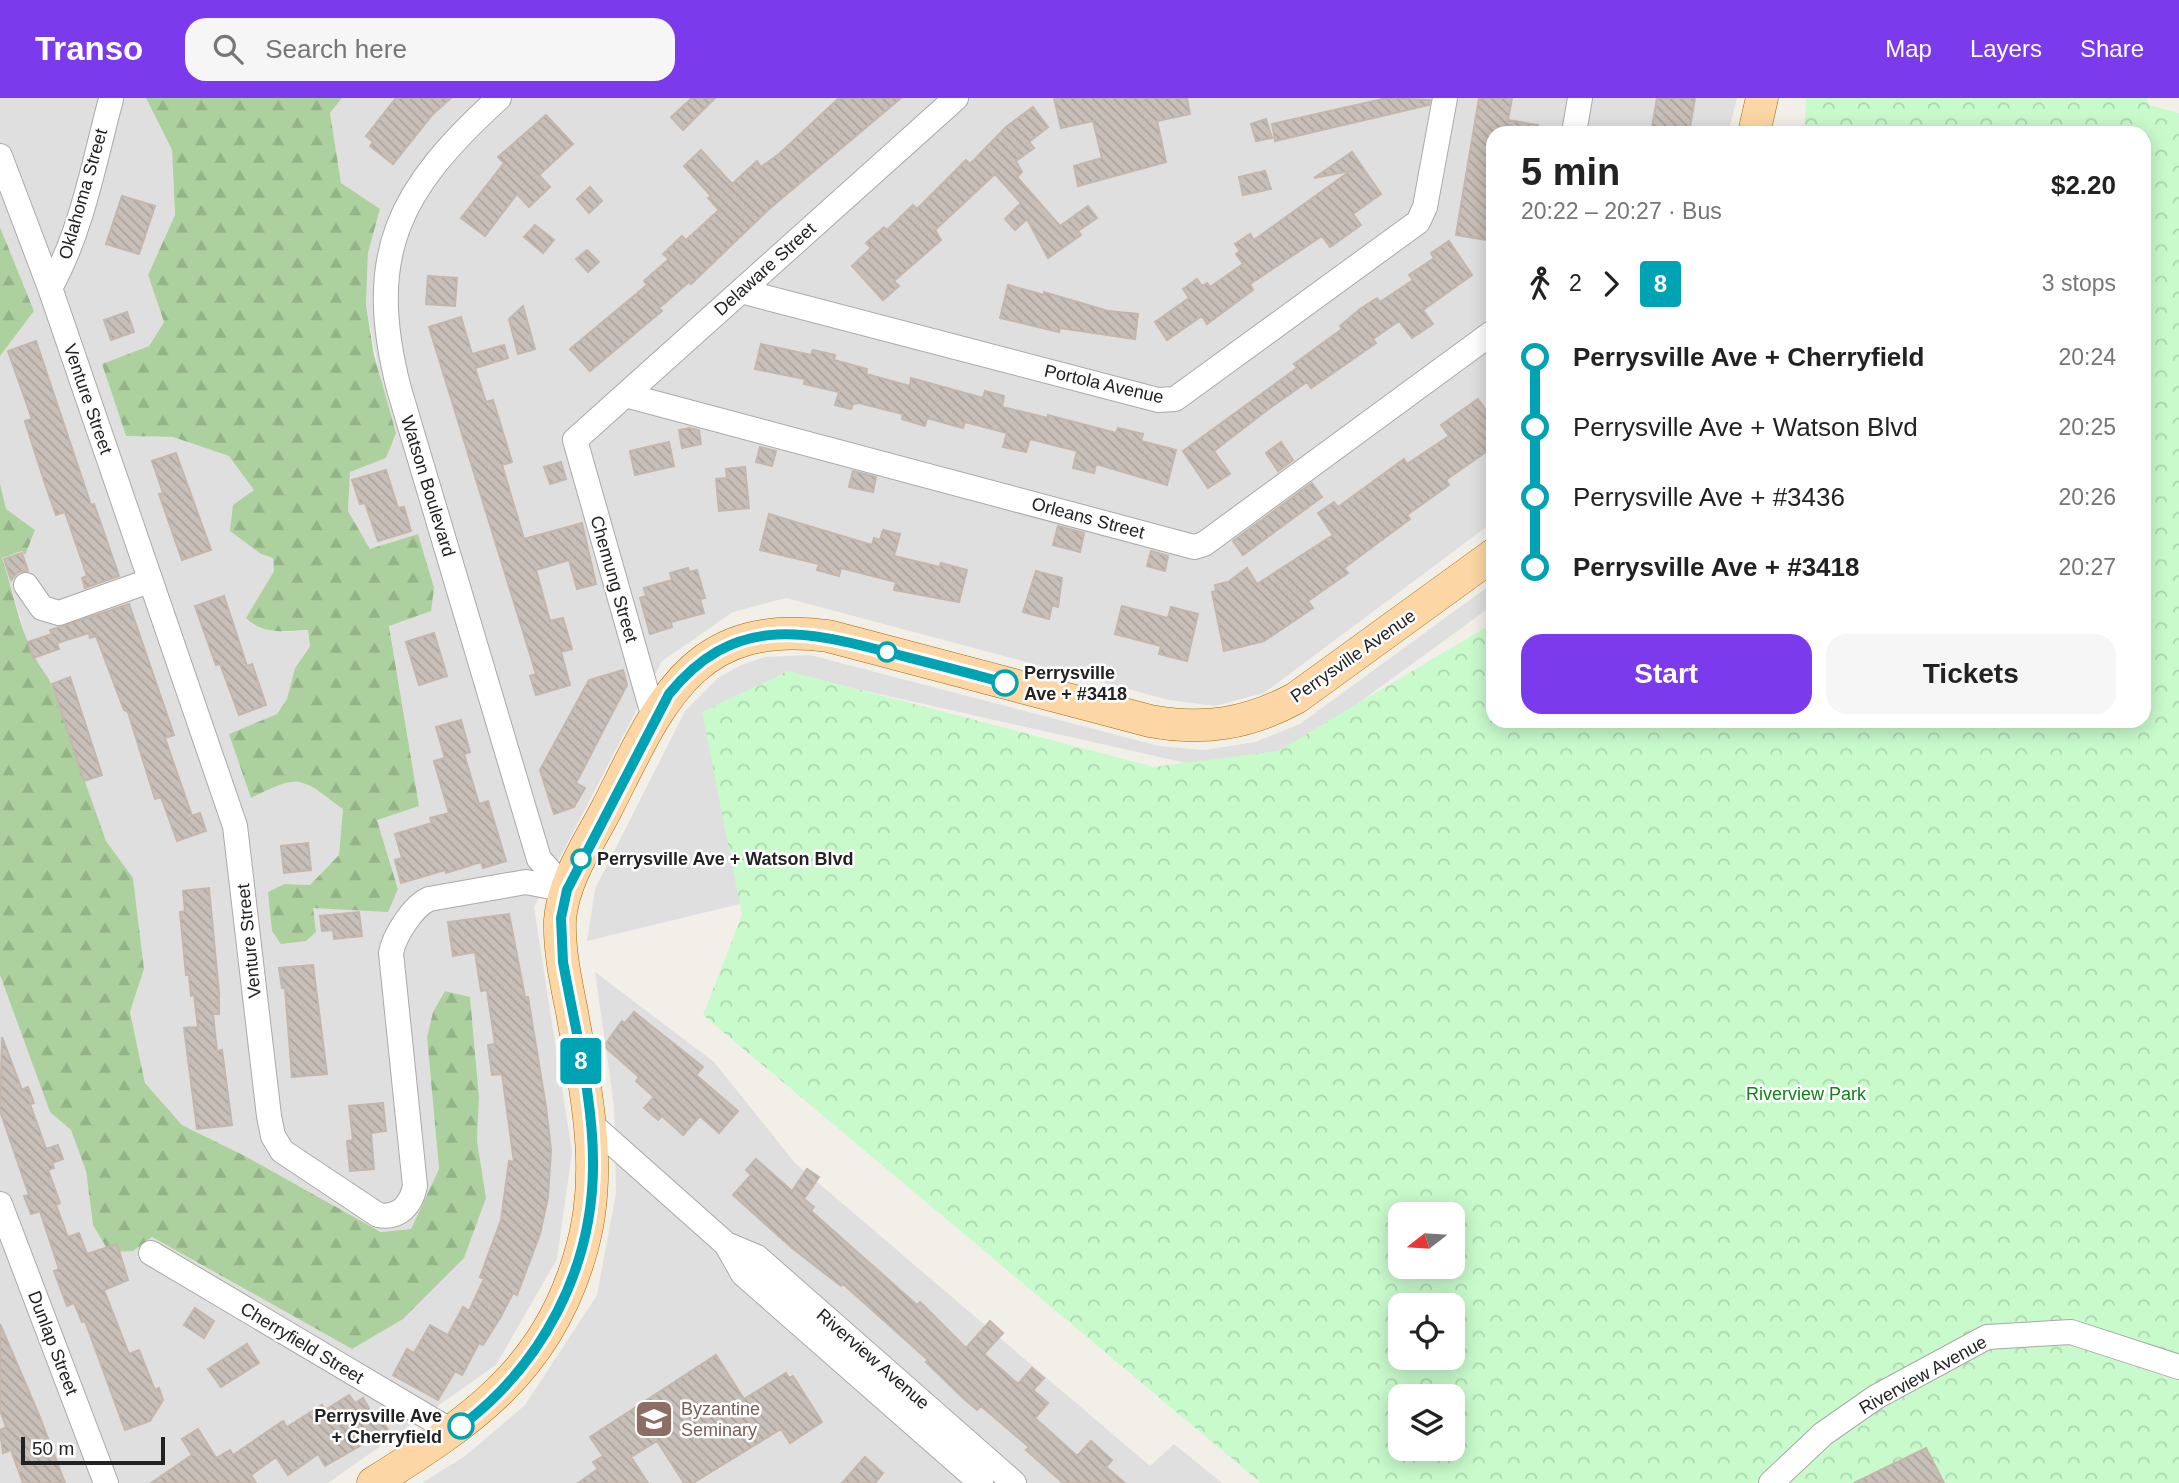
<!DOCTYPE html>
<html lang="en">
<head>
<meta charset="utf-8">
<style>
  body { margin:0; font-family:Arial,sans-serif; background:#f6f6f6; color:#222; height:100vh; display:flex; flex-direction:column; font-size:26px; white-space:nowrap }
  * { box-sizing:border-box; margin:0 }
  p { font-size:23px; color:#767676 }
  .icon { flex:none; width:38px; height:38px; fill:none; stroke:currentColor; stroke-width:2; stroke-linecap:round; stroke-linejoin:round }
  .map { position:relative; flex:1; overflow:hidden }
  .details { position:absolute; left:1486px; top:28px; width:665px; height:602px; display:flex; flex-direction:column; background:#fff; border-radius:21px; box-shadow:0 4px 18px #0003 }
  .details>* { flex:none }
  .badge { padding:0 14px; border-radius:5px; font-size:24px; line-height:46px }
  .needle { width:46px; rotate:253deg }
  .tools { position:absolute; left:1388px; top:1104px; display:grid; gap:14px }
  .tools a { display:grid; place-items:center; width:77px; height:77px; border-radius:14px; background:#fff; box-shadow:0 4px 18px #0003; font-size:35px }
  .scale { position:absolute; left:21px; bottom:18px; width:144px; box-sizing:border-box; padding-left:7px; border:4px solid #222; border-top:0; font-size:19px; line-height:24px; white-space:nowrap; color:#222; -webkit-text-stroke:5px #fff; paint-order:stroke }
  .map>.badge { position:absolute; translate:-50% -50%; box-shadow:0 0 0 4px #fff }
  .legs { display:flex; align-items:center; gap:10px; height:77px; padding:0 35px; font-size:23px }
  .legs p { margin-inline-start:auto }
  .overview { display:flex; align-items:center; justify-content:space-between; height:119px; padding:0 35px }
  h1 { font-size:38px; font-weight:700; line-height:52px }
  .action { display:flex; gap:14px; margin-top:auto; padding:14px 35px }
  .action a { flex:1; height:80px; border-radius:21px; background:#7c3aed; color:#fff; font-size:28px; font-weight:700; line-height:80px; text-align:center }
  .action a+a { background:#f6f6f6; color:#222 }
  ul { padding:0 35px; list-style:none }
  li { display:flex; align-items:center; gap:24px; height:70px; font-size:26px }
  li i { display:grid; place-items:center; width:10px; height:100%; margin:0 9px; background:currentColor }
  li i::after { content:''; width:18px; height:18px; margin:-9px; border:5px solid; border-radius:50%; background:#fff }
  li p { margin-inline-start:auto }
  li:first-child i { background:linear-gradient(#0000 50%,currentColor 0) }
  li:last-child i { background:linear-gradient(currentColor 50%,#0000 0) }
  header { display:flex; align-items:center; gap:42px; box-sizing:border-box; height:98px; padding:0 35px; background:#7c3aed; color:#fff }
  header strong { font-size:33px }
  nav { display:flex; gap:38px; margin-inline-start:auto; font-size:24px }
  .search { width:490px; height:63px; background:#f6f6f6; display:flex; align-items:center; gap:18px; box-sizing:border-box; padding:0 24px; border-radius:21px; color:#767676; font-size:26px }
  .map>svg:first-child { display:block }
  .residential { fill:#e0dfdf }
  .forest { fill:url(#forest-firs) }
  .park { fill:url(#park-crowns); fill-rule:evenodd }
  .building { fill:url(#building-back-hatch); stroke:#c4b6ab; stroke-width:2 }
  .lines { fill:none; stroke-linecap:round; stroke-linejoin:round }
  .minor-casing { stroke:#a9a9a9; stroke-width:26 }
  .major-casing { stroke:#a06b00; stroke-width:33 }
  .minor { stroke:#fff; stroke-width:24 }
  .major { stroke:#fcd6a4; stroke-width:32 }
  .line-1-casing { stroke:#fff; stroke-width:16 }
  .line-1 { stroke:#00a3b4; stroke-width:10 }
  .stop-1-dot { fill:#fff; stroke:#00a3b4; stroke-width:3.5 }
  .labels { text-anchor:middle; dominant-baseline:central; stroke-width:5; stroke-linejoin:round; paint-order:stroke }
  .street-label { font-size:18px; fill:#222; stroke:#fff }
  .stop-label { font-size:18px; font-weight:bold; fill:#222; stroke:#fff; text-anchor:start }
  .park-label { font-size:18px; fill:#0c8416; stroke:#fff }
  .education-label { font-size:18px; fill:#785e54; stroke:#fff; text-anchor:start }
</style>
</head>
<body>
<header>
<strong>Transo</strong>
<div class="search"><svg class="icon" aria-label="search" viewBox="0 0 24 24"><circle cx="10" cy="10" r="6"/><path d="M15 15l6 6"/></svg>Search here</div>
<nav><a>Map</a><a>Layers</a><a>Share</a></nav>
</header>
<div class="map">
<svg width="2179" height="1385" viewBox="0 0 2179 1385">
  <defs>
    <pattern id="forest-firs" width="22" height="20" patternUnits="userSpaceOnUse" patternTransform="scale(1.75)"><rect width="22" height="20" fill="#add19e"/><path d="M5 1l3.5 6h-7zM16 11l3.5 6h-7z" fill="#95b388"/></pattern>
    <pattern id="park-crowns" width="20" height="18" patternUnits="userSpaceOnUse" patternTransform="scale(1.75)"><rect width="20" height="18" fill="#c8facc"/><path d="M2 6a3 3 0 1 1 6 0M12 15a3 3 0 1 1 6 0" fill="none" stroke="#acd6af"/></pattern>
    <pattern id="building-back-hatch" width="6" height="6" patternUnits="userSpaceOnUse" patternTransform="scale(1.75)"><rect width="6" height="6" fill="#c7bfb8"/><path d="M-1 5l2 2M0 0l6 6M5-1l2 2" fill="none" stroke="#aba49e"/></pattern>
  </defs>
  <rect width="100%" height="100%" fill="#f2efe9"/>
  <path class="residential" d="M0 0H146L172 52 175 117 148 177 164 224 149 248 102 266 126 338 173 339 230 358 254 392 261 456 273 460 274 473 261 495 282 534 308 532 310 547 295 570 287 602 277 616 230 636 286 683 305 685 344 711 339 757 310 787 285 786 313 810 398 790 377 721 419 708 389 527 431 513 370 451 348 413 350 374 386 360 381 284 366 207 368 155 380 112 341 85 330 15 342 0H1737L1728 35H1493V424L1264 595 1215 608 1169 602 786 500 733 514 662 563 534 809 572 1054 557 1161 496 1267 328 1385H0V877L50 1014 71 1032 86 1073 93 1127 133 1153 152 1139 352 1251 486 1099 477 1042 479 999 470 899 445 893 433 914 427 939 439 1071 411 1131 382 1134 245 1058 182 1027 145 985 130 914 144 871 133 781 106 743 49 581 32 559 2 460 22 453 25 456 6 411 0 385V258L34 213 0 129Z
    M1493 485V507L1283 660 1186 665 835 586 744 805 587 843 595 791 685 613 718 580 739 568 765 559 810 557 1159 648 1205 652 1255 644 1300 626Z
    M595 874 714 964 795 1065 1150 1368 1174 1346 1222 1385H422L465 1358 525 1307 597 1197 616 1095 614 1008Z"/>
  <path class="forest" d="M146 0H342L330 15 341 85 380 111 368 155 366 207 374 257 396 335 386 360 350 374 348 413 370 451 418 436 434 490 431 513 389 528 419 708 377 722 398 791 388 814 313 810 316 834 306 843 281 846 272 833 268 794 285 786 310 787 339 757 343 711C299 679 301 675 251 700L229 636 277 616 287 601 295 570 310 548 308 532C285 533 264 537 246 520L274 473 273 460 261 456 230 433 233 407 254 392 229 358 173 339 126 338 102 266 149 248 164 224 148 177 175 117 172 52Z
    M0 129 34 213 0 258Z
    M0 385 6 411 35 432 25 457 22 453 2 460C17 504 20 543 49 581L106 743 133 780 144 871 130 914 145 985 182 1027 245 1058 381 1134 411 1131 439 1071 427 939 433 914 445 893 470 899 479 999 477 1042 486 1100 464 1160 403 1221 352 1251 152 1139 133 1153 109 1154 93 1127 86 1073 71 1032 50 1014 0 877Z"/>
  <path class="park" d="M1806 0H2147L2149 7 2179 15V1385H1261L703 917 742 817 702 614 788 573 1154 669 1278 653 1493 525V623H2144V35H1804ZM1400 1116H1452V1169H1400ZM1400 1208H1452V1260H1400ZM1400 1298H1452V1351H1400Z"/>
  <path class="building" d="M396 0H451L433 16 393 66 370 48 373 44 366 38Z
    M692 0H715L683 32 671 19Z
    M839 0H901L769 111 691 186 689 184 659 210 662 213 590 273 570 251 647 187 644 183 669 161 663 156 682 138 686 142 719 112 708 100 711 98 684 68 701 52 732 86 757 63 761 69 779 56Z
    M1054 0H1187L1190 16 1157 23 1166 64 1078 88 1074 68 1102 60 1093 23 1061 30Z
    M1387 0 1430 2 1429 7 1275 43 1272 26Z
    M1479 0H1512L1508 22 1538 27 1537 35H1493V143L1456 137Z
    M1657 0H1695L1689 35H1651Z
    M1033 9 1048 29 1029 44 1034 50 1016 63 1022 74 1017 79 1060 128 1088 108 1097 120 1078 133 1081 137 1048 160 1027 121 1015 132 1005 121 1021 105 995 76 935 132 941 142 894 183 899 188 883 202 852 168 871 150 866 145 884 129 887 132 913 107 917 111 966 62 970 66 1006 29Z
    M546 17 573 46 539 77 550 89 529 109 517 96 485 138 461 120 504 65 498 59Z
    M1266 21 1272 40 1256 43 1251 26Z
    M1352 54 1381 96 1353 116 1361 127 1330 149 1322 138 1250 186 1253 192 1207 226 1202 218 1167 242 1155 224 1189 200 1183 191 1197 181 1202 188 1207 185 1210 189 1243 166 1236 156 1240 153 1235 146 1250 136 1254 142 1350 73 1314 80Z
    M1265 73 1271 91 1243 97 1239 79Z
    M590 89 602 103 589 115 577 101Z
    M122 98 155 108 139 156 106 146Z
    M535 127 554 142 543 155 524 139Z
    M1449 143 1472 177 1423 212 1433 226 1412 240 1399 223 1373 241 1376 245 1336 273 1311 290 1307 284 1270 310 1214 353 1230 376 1208 390 1183 353 1297 270 1294 266 1342 231 1340 228 1360 211 1377 200 1380 204 1413 182 1409 177 1434 160 1431 155Z
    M587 152 599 164 588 174 576 161Z
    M428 178 457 180 455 208 426 206Z
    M1008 187 1044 197V194L1108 213 1138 216 1135 241 1060 230 1059 234 1000 220Z
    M523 208 535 251 518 256 509 221Z
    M127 214 134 234 111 242 104 222Z
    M461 219 472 256 504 247 508 260 475 270 486 304 493 302 512 364 502 367 524 441 582 425 596 486 577 491 569 462 536 472 550 523 563 520 572 551 561 554 570 587 536 597 530 578 536 576 429 229Z
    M36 243 91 407 94 406 119 478 85 490 82 480 87 478 65 414 56 417 44 383 25 323 32 321 8 253Z
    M761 246 811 257 813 252 835 257 834 262 867 271 866 276 910 288 911 280 983 300 985 293 1004 298 1002 309 1048 320V317L1116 335 1118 330 1143 336 1141 343 1176 352 1167 387 1096 366 1094 375 1073 370 1077 353 1030 341 1026 354 1003 349 1007 335 965 324 963 330 927 320 925 328 902 321 903 316 859 305 853 306 851 311 835 307 839 294 804 286 805 281 755 271Z
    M1478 301 1493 322V340L1486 345 1490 351 1446 382 1449 387 1407 417 1410 421 1344 470 1348 475 1308 503 1313 510 1264 543 1224 553 1212 494 1216 493 1215 487 1228 484 1247 470 1257 486 1333 437 1318 415 1334 404 1338 409 1404 361 1407 366 1449 338 1441 327Z
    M689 330 699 332 701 346 682 350 679 332Z
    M669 344 674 368 635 377 630 353Z
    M1281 344 1293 362 1278 373 1266 355Z
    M760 349 776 353 772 368 756 364Z
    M176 355 211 452 182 462 159 396 163 395 152 363Z
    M561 364 566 381 550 386 544 369Z
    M745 369 749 410 719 413 716 381 727 380 726 371Z
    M386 372 398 410 404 409 411 433 378 443 365 405 360 406 352 382Z
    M853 373 876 379 873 394 849 389Z
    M1312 385 1322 399 1243 457 1233 443Z
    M769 416 872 447 874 440 880 442 883 432 900 436 894 458 940 469 941 465 967 472 959 504 894 492 896 484 841 470 839 478 817 472 819 466 760 452Z
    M1058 428 1084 435 1080 454 1053 447Z
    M1151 453 1168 458 1165 473 1147 468Z
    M22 455 28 473 18 474 11 482 4 461Z
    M688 470 689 474 697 472 705 500 700 501 704 515 671 524 672 529 650 536 640 500 646 498 644 490 672 482 670 475Z
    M1036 473 1062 480 1058 509 1052 507 1049 521 1023 514Z
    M224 498 247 568 252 566 266 607 239 617 220 566 216 567 195 508Z
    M129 506 174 637 165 640 192 718 200 715 206 733 177 743 161 699 155 701 128 614 124 612 96 538 90 540 89 535 57 545 59 551 33 560 28 544 52 536 50 532Z
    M1122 508 1168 520 1171 509 1198 516 1187 563 1159 556 1161 548 1115 536Z
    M434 535 447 578 419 587 406 544Z
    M623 572 627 587 576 685 585 690 574 709 554 716 540 672 589 582Z
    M70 579 102 677 84 683 52 586Z
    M461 622 470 654 464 656 479 706 488 703 506 763 483 770 481 764 446 775 445 772 401 785 395 762 402 760 395 736 432 725 430 720 449 715 434 663 445 660 436 629Z
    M308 745 311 772 284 775 281 748Z
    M209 790 219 895V916H213L217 953 222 952 232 1027 197 1031 184 930 198 929 194 897 191 898 189 877H186L180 814 185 813 183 793Z
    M359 814 362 838 334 841 333 832 322 833 320 818Z
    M509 816 525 899H528L546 1009 551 1052 548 1099 540 1136 517 1197 513 1195 500 1220 483 1247 479 1245 462 1277 455 1273 438 1302 393 1277 407 1251 414 1255 430 1227 448 1237 463 1209 469 1213 484 1181 480 1179 501 1122 509 1063 514 1064 502 976 492 977 488 947 495 946 487 892 481 893 475 854 453 858 448 824Z
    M313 867 327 976 292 979 285 890H282L279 870Z
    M634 914 703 969 696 977 738 1013 719 1035 700 1018 683 1037 662 1018 658 1022 644 1010 654 999 636 983 639 979 604 948 622 923 625 925Z
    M2 939 22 992 28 989 34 1005 30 1006 46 1051 58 1047 63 1061 52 1065 54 1070 48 1072 60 1105 56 1107 68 1139 79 1135 87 1156 117 1146 128 1182 104 1192 129 1256 139 1252 155 1292 159 1290 163 1302 150 1323 125 1332 85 1223 82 1224 74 1205 67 1208 54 1173 59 1171 40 1113 31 1116 24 1098 29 1097 0 1013Z
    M383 1005 386 1033 371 1035 374 1071 350 1073 347 1043 353 1042 349 1008Z
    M756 1061 792 1093 807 1071 819 1079 804 1101 814 1109 811 1113 917 1207 920 1204 966 1250 990 1223 1003 1235 984 1256 1018 1286 1032 1270 1044 1280 1033 1292 1048 1305 1035 1320 1077 1358 1091 1343 1112 1362 1106 1369 1125 1385H1063L1026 1352 1029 1349 981 1308 977 1312 963 1300 926 1264 928 1262 843 1186 841 1188 792 1150 733 1097 751 1077 746 1072Z
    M195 1210 214 1223 204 1240 184 1227Z
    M0 1226 39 1317 65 1385H23L11 1352 3 1355 0 1332 6 1329 0 1312Z
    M247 1246 259 1265 221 1289 208 1271Z
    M716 1257 744 1301 786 1275 789 1280 793 1278 822 1324 790 1345 781 1331 693 1385H684L657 1343 631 1359 648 1385H578L598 1371 593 1364 603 1358 590 1339Z
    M349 1297 355 1305 363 1300 375 1321 380 1318 388 1332 325 1368 318 1356 288 1377 276 1359 251 1377 256 1385H151L192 1357 182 1341 198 1331 216 1360 230 1352 233 1357 283 1323 287 1329 322 1307 325 1312Z
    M1926 1350 1944 1385H1854Z
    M865 1359 883 1375 875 1385H842Z"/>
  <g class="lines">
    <g class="minor-casing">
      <path id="minor" d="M499 0C399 91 364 155 399 291L539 761 567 792
        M1574 35 1580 0
        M0 58 50 190 235 728 269 1018 273 1038 282 1053 378 1117C399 1121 411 1107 415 1088L391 855C394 838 413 808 429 801L526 784 567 792
        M50 190C82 133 94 64 111 1
        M741 193 1158 302 1175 301 1418 124 1425 109 1445 0
        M625 297 1194 449 1204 446 1493 234
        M26 487 42 510 59 515 149 483
        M654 620 575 342 956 0
        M591 1026 726 1146 757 1159 1014 1385
        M0 1106 106 1385
        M726 1146 743 1176 981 1385
        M151 1155 453 1334
        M1771 1385 1823 1336 1876 1299 1987 1239 2071 1234 2179 1269"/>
    </g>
    <g class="major-casing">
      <path id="major" d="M1754 35 1762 0
        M373 1385C470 1324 546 1274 580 1157 605 1076 586 995 572 914 566 884 559 853 560 822 563 783 588 746 606 712 659 608 690 519 828 538L1150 623C1203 633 1248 626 1296 600L1493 457"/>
    </g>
    <use href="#minor" class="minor"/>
    <use href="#major" class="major"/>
  </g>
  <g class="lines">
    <g class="line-1-casing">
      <path id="line-1" d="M461 1328C542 1267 592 1172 593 1070 594 1002 575 931 563 864L561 820 567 792 669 596C732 518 800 531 887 554 926 564 966 574 1005 585"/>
    </g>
    <use href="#line-1" class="line-1"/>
  </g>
  <defs>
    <g id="university-square" transform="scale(2.0125)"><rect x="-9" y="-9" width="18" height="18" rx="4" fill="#8d6e63" stroke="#fff"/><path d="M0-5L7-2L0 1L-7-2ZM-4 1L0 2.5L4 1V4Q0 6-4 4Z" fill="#fff"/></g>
  </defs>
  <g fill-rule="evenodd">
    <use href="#university-square" x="654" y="1321"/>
  </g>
  <g class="stop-1-dot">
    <circle cx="887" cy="554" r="9"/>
    <circle cx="1005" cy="585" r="12"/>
    <circle cx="581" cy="761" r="9"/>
    <circle cx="461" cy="1328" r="12"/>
  </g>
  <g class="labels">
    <g class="street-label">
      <text transform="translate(83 96) rotate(-74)">Oklahoma Street</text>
      <text transform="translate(765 171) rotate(-42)">Delaware Street</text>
      <text transform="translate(1104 286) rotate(13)">Portola Avenue</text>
      <text transform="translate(88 301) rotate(71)">Venture Street</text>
      <text transform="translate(428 388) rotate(73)">Watson Boulevard</text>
      <text transform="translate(1088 420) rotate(15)">Orleans Street</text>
      <text transform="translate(614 481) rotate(74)">Chemung Street</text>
      <text transform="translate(1353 558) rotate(-35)">Perrysville Avenue</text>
      <text transform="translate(249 843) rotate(-96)">Venture Street</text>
      <text transform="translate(53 1245) rotate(69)">Dunlap Street</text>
      <text transform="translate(302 1245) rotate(31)">Cherryfield Street</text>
      <text transform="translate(873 1261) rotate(41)">Riverview Avenue</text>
      <text transform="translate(1923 1277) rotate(-29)">Riverview Avenue</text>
    </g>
    <g class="stop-label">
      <text x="1024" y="575">Perrysville<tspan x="1024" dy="21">Ave + #3418</tspan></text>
      <text x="597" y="761">Perrysville Ave + Watson Blvd</text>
      <text x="442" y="1318" text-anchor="end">Perrysville Ave<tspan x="442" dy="21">+ Cherryfield</tspan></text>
    </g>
    <g class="park-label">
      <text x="1806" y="996">Riverview Park</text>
    </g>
    <g class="education-label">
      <text x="681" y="1311">Byzantine<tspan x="681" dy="21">Seminary</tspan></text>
    </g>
  </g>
</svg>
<div class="tools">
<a><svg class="needle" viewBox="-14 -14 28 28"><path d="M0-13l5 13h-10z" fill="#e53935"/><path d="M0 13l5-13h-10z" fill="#767676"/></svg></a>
<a><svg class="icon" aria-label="locate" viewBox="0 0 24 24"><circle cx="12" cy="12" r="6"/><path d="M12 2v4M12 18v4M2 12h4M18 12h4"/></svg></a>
<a><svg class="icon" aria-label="layers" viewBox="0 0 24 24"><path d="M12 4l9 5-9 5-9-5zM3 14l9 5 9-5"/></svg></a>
</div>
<div class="scale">50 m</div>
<b class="badge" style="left:581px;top:963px;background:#00a3b4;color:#fff">8</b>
<section class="details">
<div class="overview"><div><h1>5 min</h1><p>20:22 – 20:27 · Bus</p></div><b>$2.20</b></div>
<div class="legs"><svg class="icon" aria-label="walk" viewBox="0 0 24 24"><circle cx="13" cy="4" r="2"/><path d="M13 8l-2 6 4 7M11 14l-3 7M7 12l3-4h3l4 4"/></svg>2<svg class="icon" aria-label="forward" viewBox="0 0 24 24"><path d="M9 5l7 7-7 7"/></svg><b class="badge" style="background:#00a3b4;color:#fff">8</b><p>3 stops</p></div>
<ul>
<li><i style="color:#00a3b4"></i><b>Perrysville Ave + Cherryfield</b><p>20:24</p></li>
<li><i style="color:#00a3b4"></i><span>Perrysville Ave + Watson Blvd</span><p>20:25</p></li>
<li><i style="color:#00a3b4"></i><span>Perrysville Ave + #3436</span><p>20:26</p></li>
<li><i style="color:#00a3b4"></i><b>Perrysville Ave + #3418</b><p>20:27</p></li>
</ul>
<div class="action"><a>Start</a><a>Tickets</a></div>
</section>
</div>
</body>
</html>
